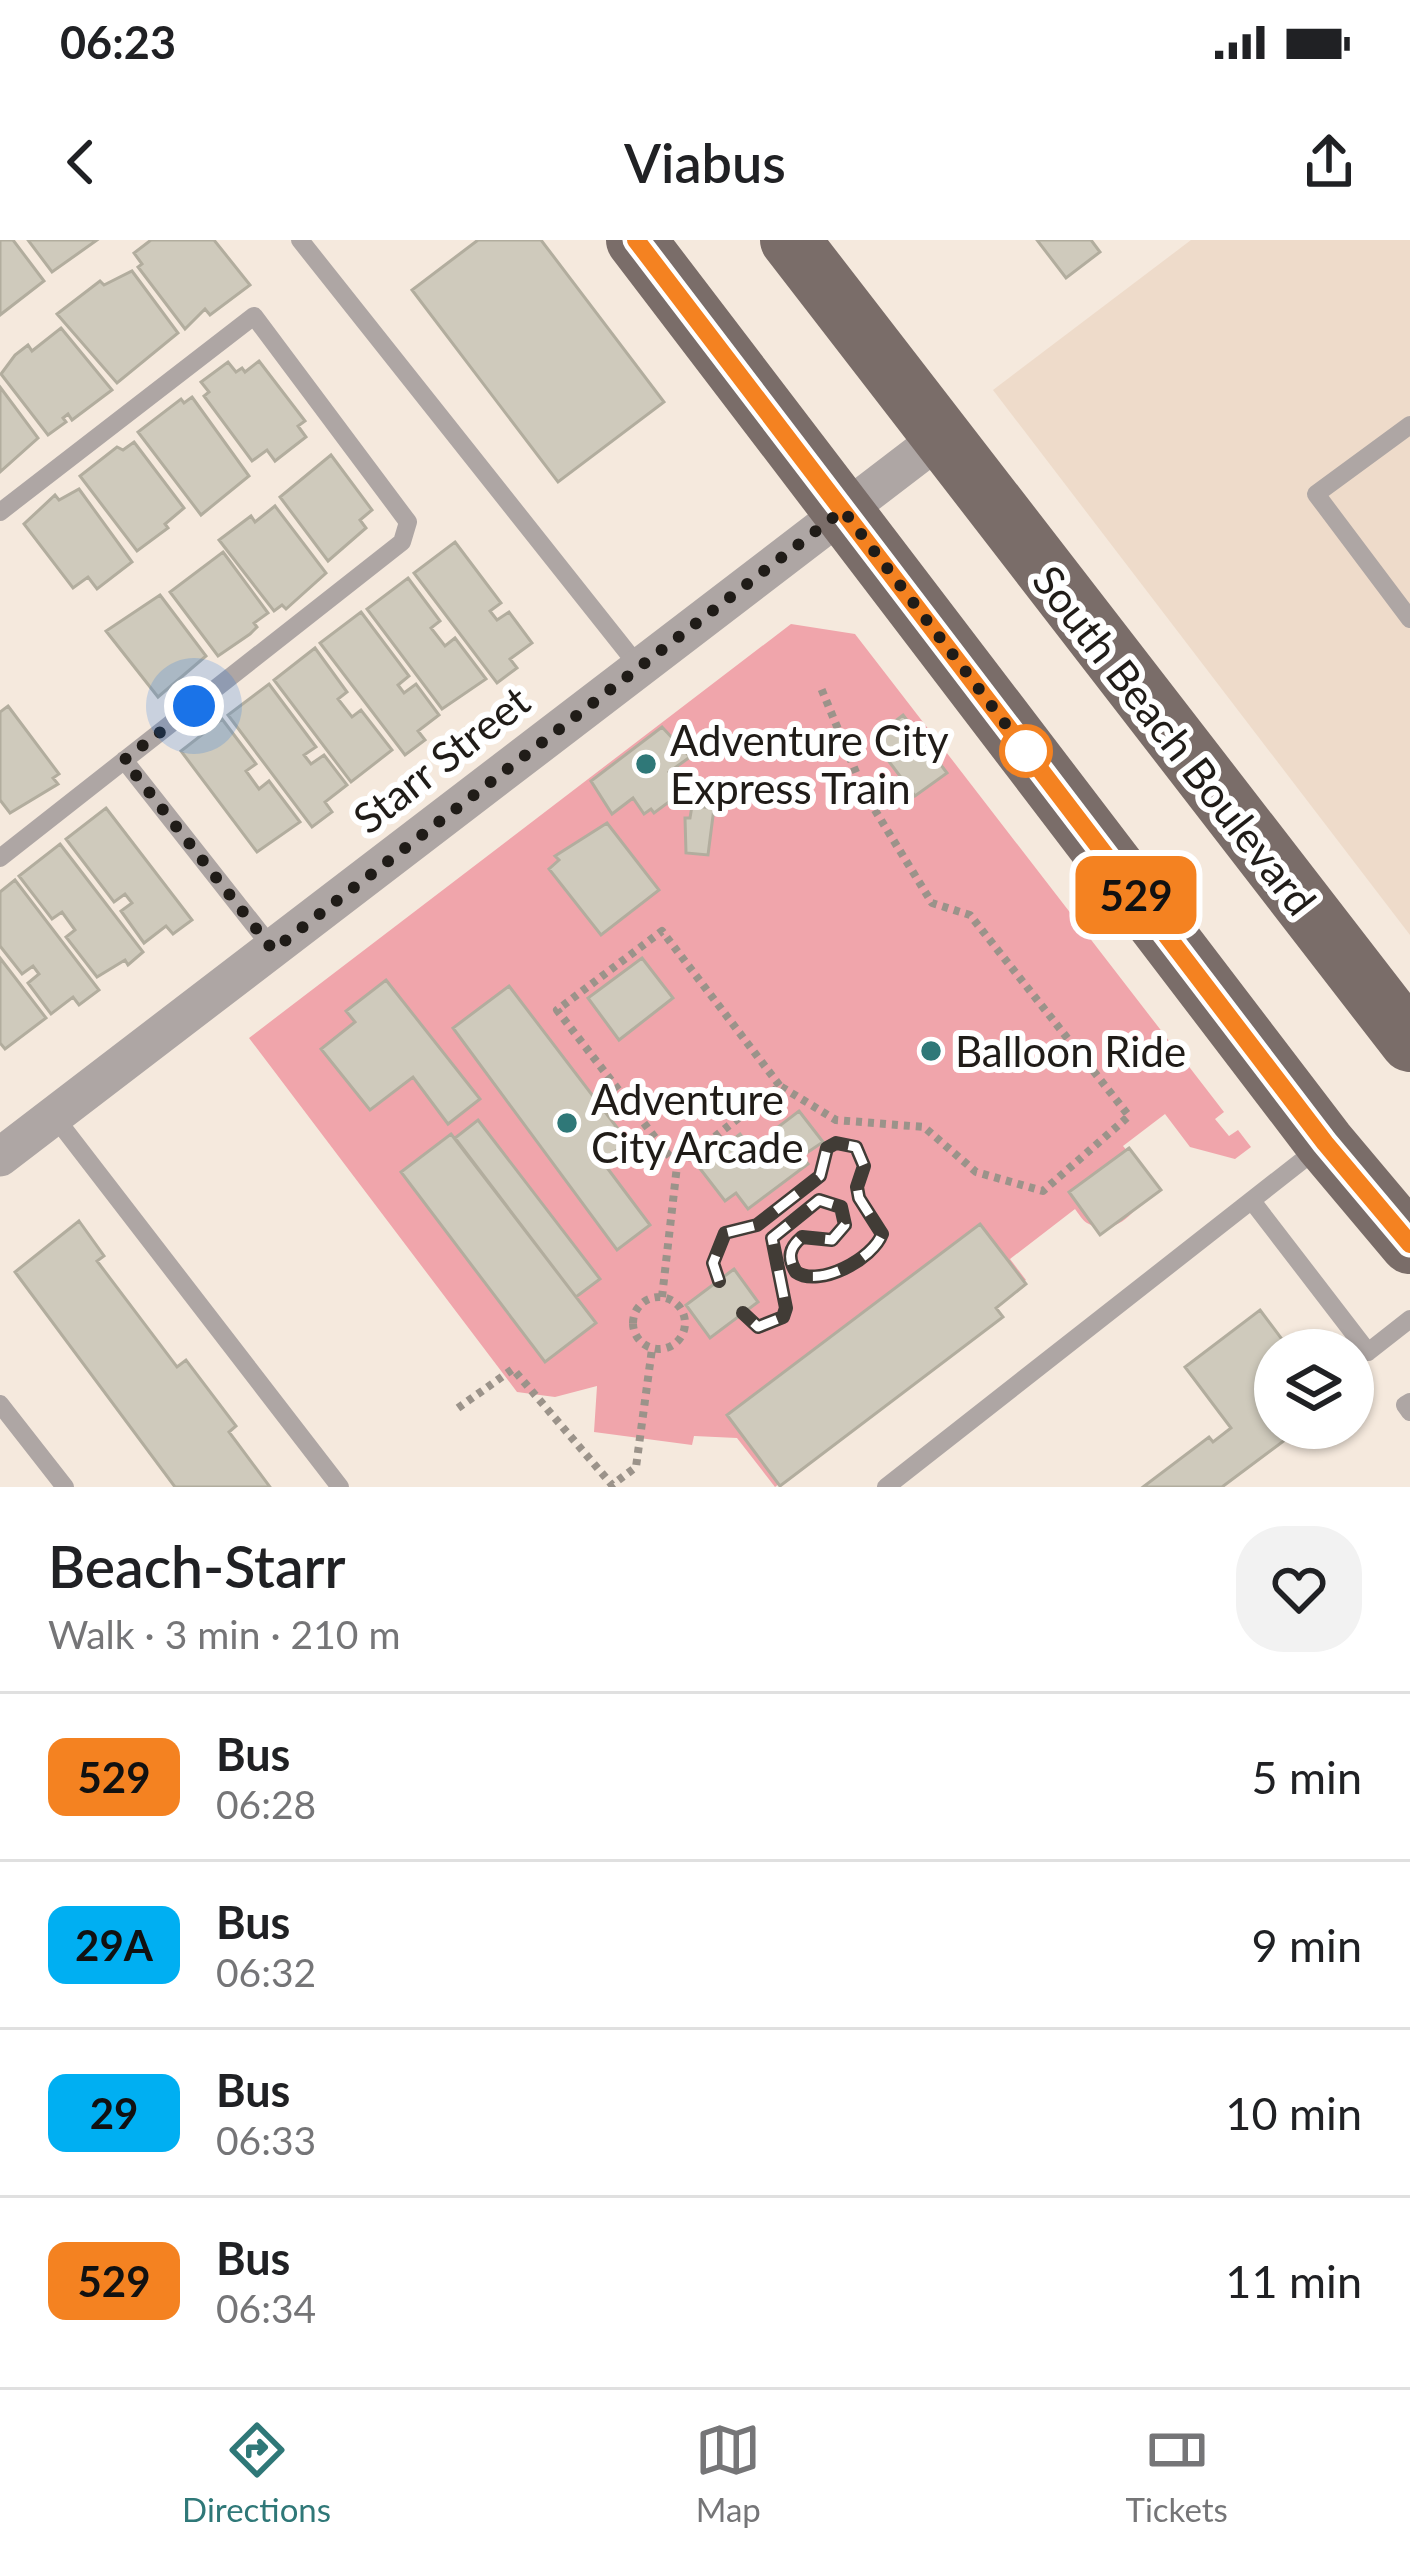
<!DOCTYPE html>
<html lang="en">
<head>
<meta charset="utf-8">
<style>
  body { margin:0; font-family:Lato,sans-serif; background:#f2f2f2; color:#202124; height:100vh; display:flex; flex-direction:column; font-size:45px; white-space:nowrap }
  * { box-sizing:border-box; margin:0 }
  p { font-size:39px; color:#757577 }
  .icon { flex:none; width:66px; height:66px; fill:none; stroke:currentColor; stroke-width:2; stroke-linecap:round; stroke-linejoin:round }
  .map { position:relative; height:1247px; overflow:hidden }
  .sheet { display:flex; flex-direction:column; background:#fff; flex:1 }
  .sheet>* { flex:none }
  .badge { padding:0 24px; border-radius:18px; font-size:42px; line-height:78px }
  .fabs { position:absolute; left:1254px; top:1089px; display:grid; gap:24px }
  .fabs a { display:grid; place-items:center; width:120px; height:120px; border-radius:50%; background:#fff; box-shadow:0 3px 9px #0004; font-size:60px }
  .you { position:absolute; width:60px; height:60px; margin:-30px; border:9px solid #fff; border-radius:50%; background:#1a73e8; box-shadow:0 0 0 18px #1a73e833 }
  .map>.badge { position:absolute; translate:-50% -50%; box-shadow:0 0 0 6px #fff }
  .round { display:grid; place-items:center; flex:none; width:126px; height:126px; border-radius:48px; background:#f2f2f2 }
  .overview { display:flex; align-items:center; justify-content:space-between; height:204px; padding:0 48px }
  h1 { font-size:57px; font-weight:600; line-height:90px }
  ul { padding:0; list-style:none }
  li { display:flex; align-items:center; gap:36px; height:168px; padding:0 48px; border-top:3px solid #e0e0e0 }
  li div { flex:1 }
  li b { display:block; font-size:45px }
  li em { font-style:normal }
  li .badge { min-width:132px; font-weight:700; text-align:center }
  .status { display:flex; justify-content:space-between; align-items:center; height:84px; padding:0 60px; background:#fff; direction:ltr }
  .status svg { height:33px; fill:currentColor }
  header { display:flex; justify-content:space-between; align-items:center; height:156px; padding:0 48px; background:#fff; font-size:54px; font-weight:600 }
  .tabs { display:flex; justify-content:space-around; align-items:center; height:168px; border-top:3px solid #e0e0e0; background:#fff; font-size:33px; color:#757577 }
  .tabs a { display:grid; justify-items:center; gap:6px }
  .tabs .current { color:#2f7878 }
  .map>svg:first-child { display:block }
  .built { fill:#eedbca }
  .green { fill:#f0a5ab }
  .building { fill:#cfcabc; stroke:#b2ad9e; stroke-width:3 }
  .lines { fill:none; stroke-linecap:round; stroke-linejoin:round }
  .path { stroke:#9b938a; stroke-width:8; stroke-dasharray:6 6; stroke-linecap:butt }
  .service { stroke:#aea6a4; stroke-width:18 }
  .minor { stroke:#aea6a4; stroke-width:39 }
  .primary { stroke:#7a6d69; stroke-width:60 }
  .rail-casing { stroke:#413c36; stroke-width:14 }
  .rail { stroke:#fff; stroke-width:9; stroke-dasharray:27; stroke-linecap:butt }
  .line-casing { stroke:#fff; stroke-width:27 }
  .line { stroke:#f48221; stroke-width:18 }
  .walk { stroke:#201c18; stroke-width:12; stroke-dasharray:0 21.6 }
  .stop-dot { fill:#fff; stroke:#f48221; stroke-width:6 }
  .poi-dot { fill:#2f7878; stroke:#fff; stroke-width:4.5 }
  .labels { text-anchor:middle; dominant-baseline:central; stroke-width:12; stroke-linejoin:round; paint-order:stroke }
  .poi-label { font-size:42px; fill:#201c18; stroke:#fff; text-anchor:start }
  .street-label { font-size:42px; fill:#201c18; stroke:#fff }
</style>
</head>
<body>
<div class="status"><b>06:23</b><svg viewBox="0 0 49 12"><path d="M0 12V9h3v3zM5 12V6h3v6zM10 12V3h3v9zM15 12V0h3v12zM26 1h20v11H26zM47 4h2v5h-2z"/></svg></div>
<header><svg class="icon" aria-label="back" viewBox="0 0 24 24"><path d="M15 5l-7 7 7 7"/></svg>Viabus<svg class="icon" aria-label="share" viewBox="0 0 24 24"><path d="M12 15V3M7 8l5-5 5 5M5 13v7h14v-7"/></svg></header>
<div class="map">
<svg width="1410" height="1247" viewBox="0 0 1410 1247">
  <rect width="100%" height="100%" fill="#f5e9dd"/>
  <path class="built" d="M1191 0H1410V695L993 150Z"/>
  <path class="green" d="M791 384 855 394 1224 872 1215 879 1229 896 1238 890 1251 907 1235 919 1190 907 1165 874 1123 906C1131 916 1142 927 1144 939 1148 966 1115 1000 1087 983 1082 980 1079 974 1075 969L1010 1019 1026 1040 985 1071 992 1082 775 1247 737 1198 694 1196 692 1205 594 1192 597 1146 555 1157 517 1152 249 798Z"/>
  <path class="building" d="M0 0H13L44 41 0 75Z
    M28 0H97L52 32Z
    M151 0H214L250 45 210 75 205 69 185 89 138 27 142 24 134 13Z
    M478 0H541L664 162 558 242 412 50Z
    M1037 0H1091L1100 12 1066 38Z
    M132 31 178 93 117 143 57 74 100 41 104 45Z
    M61 88 112 150 72 180 68 174 63 178 66 182 48 195 1 134 15 115 28 105 32 111Z
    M259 121 305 181 298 186 306 197 275 221 267 210 252 221 204 156 209 152 201 142 228 122 236 132 242 128 245 132Z
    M0 147 38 198 0 232Z
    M192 157 249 236 201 275 138 192 181 159 184 163Z
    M134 202 184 268 165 284 168 288 137 311 80 236 117 207 123 210Z
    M331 215 372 270 360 280 366 288 328 321 280 257Z
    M79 249 132 322 97 349 88 337 73 348 24 284 55 255 59 260Z
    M275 266 326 333 286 369 282 365 274 371 219 300 251 276 255 282Z
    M455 302 501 363 490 371 497 380 509 372 532 403 510 419 517 428 497 443 414 333Z
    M223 312 268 373 254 383 257 387 250 394 218 416 170 352Z
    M408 338 440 381 431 388 445 406 455 398 486 439 442 469 367 369Z
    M160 355 206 416 158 457 106 391Z
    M361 372 409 436 398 445 404 453 416 444 439 475 418 491 425 500 405 515 320 403Z
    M315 408 347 452 338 459 352 477 361 470 392 510 351 542 274 440Z
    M269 444 316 507 304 515 311 524 324 515 347 545 325 562 332 572 312 587 228 475Z
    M8 466 59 534 53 538 58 544 10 573 0 560V472Z
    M903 475 947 533 915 556 872 499Z
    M222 479 256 524 246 531 259 549 269 541 300 582 257 612 181 511Z
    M662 487 690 517 669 532 681 548 675 553 677 556 654 573 651 569 644 574 633 558 612 574 591 541Z
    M692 566 714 568 708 615 686 613 685 578H690Z
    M106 568 192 680 173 694 166 686 144 703 121 671 132 663 125 654 114 662 66 599Z
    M607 583 659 650 601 695 549 629 559 620 555 616Z
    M60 604 143 712 128 725 125 720 97 737 66 697 75 690 62 672 52 679 19 636Z
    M15 640 99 750 79 765 73 757 51 774 28 743 39 734 33 726 22 734 0 706V652Z
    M0 718 46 778 5 809 0 803Z
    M642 718 673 758 619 800 588 758Z
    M386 740 480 859 448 884 413 837 370 870 321 809 355 782 346 771Z
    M509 746 628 902 602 921 650 985 617 1010 453 788Z
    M799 871 823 902 802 916 808 924 748 969 736 953 725 961 698 926 740 894 755 913 782 893 778 887Z
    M478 880 600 1039 576 1057 455 898Z
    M451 894 596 1083 545 1122 401 932Z
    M1129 908 1161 950 1100 995 1069 952Z
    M79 981 104 1016 97 1021 177 1127 186 1120 236 1186 229 1192 270 1247H175L15 1032Z
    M980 984 1026 1044 996 1068 1003 1077 780 1246 727 1175Z
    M734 1029 758 1062 710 1098 686 1065Z
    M1260 1070 1290 1110H1275V1188H1301L1222 1247H1143L1209 1197 1213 1202 1231 1188 1185 1127Z"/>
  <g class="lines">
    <path class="path" d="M677 926 780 846 836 880 924 887 976 932 1043 951 1129 876 970 675 932 663 865 554 821 448
      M633 1083a26 26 0 1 1 52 0a26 26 0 1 1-52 0Z
      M662 1057 677 926 557 770 662 691 780 846
      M458 1168 513 1129 612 1245 636 1227 652 1109"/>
    <path class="service" d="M300 0 639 427
      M1410 185 1316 254 1410 379
      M0 272 254 76 408 282 402 302 0 618
      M124 520 273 709
      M54 876 340 1247
      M1252 961 1368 1112 1410 1079
      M1410 1162 1405 1165 1410 1172
      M0 1164 65 1247
      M886 1247 1317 909"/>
    <path class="minor" d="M0 917 941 197"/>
    <path class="primary" d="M636 0 1325 903 1410 1004
      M790 0 1410 802"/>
    <g class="rail-casing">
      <path id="rail" d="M719 1041 713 1023 725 993 757 985 820 936 827 908 836 903 856 907 864 926 857 947 859 958 882 994C873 1019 819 1048 796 1032 787 1017 789 1008 802 997L832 1000 845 985 841 967 819 960 772 998 786 1068 783 1077 758 1087 743 1073"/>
    </g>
    <use href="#rail" class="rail"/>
  </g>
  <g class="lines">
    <g class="line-casing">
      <path id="line" d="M636 0 1325 903 1410 1004"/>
    </g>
    <use href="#line" class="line"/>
    <path class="walk" d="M194 466 124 520 273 710 843 270 1026 511"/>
  </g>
  <circle class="stop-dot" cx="1026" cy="511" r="24"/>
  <g class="poi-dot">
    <circle cx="646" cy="524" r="12"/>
    <circle cx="931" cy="811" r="12"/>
    <circle cx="567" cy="883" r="12"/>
  </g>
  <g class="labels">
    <g class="poi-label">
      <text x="670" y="500">Adventure City<tspan x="670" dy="48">Express Train</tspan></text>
      <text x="955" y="811">Balloon Ride</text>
      <text x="591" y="859">Adventure<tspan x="591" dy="48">City Arcade</tspan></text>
    </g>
    <g class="street-label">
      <text transform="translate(1175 500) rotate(52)">South Beach Boulevard</text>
      <text transform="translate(441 519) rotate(-38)">Starr Street</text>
    </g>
  </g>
</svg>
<div class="fabs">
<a><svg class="icon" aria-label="layers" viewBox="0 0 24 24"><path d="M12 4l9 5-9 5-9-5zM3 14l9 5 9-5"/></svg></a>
</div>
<div class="you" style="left:194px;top:466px"></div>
<b class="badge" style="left:1136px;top:655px;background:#f48221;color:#111">529</b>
</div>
<section class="sheet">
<div class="overview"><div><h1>Beach-Starr</h1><p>Walk · 3 min · 210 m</p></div><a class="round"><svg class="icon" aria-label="heart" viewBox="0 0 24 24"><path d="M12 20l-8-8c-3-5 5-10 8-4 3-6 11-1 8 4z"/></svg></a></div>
<ul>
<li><span class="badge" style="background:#f48221;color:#111">529</span><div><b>Bus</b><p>06:28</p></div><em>5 min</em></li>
<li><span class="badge" style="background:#00aff2;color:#111">29A</span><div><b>Bus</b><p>06:32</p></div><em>9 min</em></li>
<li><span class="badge" style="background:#00aff2;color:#111">29</span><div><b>Bus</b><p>06:33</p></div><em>10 min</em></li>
<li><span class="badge" style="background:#f48221;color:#111">529</span><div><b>Bus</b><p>06:34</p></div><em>11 min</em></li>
</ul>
</section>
<nav class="tabs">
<a class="current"><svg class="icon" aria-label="directions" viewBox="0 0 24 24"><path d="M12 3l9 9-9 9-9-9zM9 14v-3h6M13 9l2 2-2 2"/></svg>Directions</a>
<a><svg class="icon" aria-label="map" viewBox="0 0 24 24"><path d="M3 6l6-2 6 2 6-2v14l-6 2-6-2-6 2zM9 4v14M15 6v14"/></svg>Map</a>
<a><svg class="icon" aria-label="tickets" viewBox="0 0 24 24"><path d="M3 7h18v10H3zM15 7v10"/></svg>Tickets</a>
</nav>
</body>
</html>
